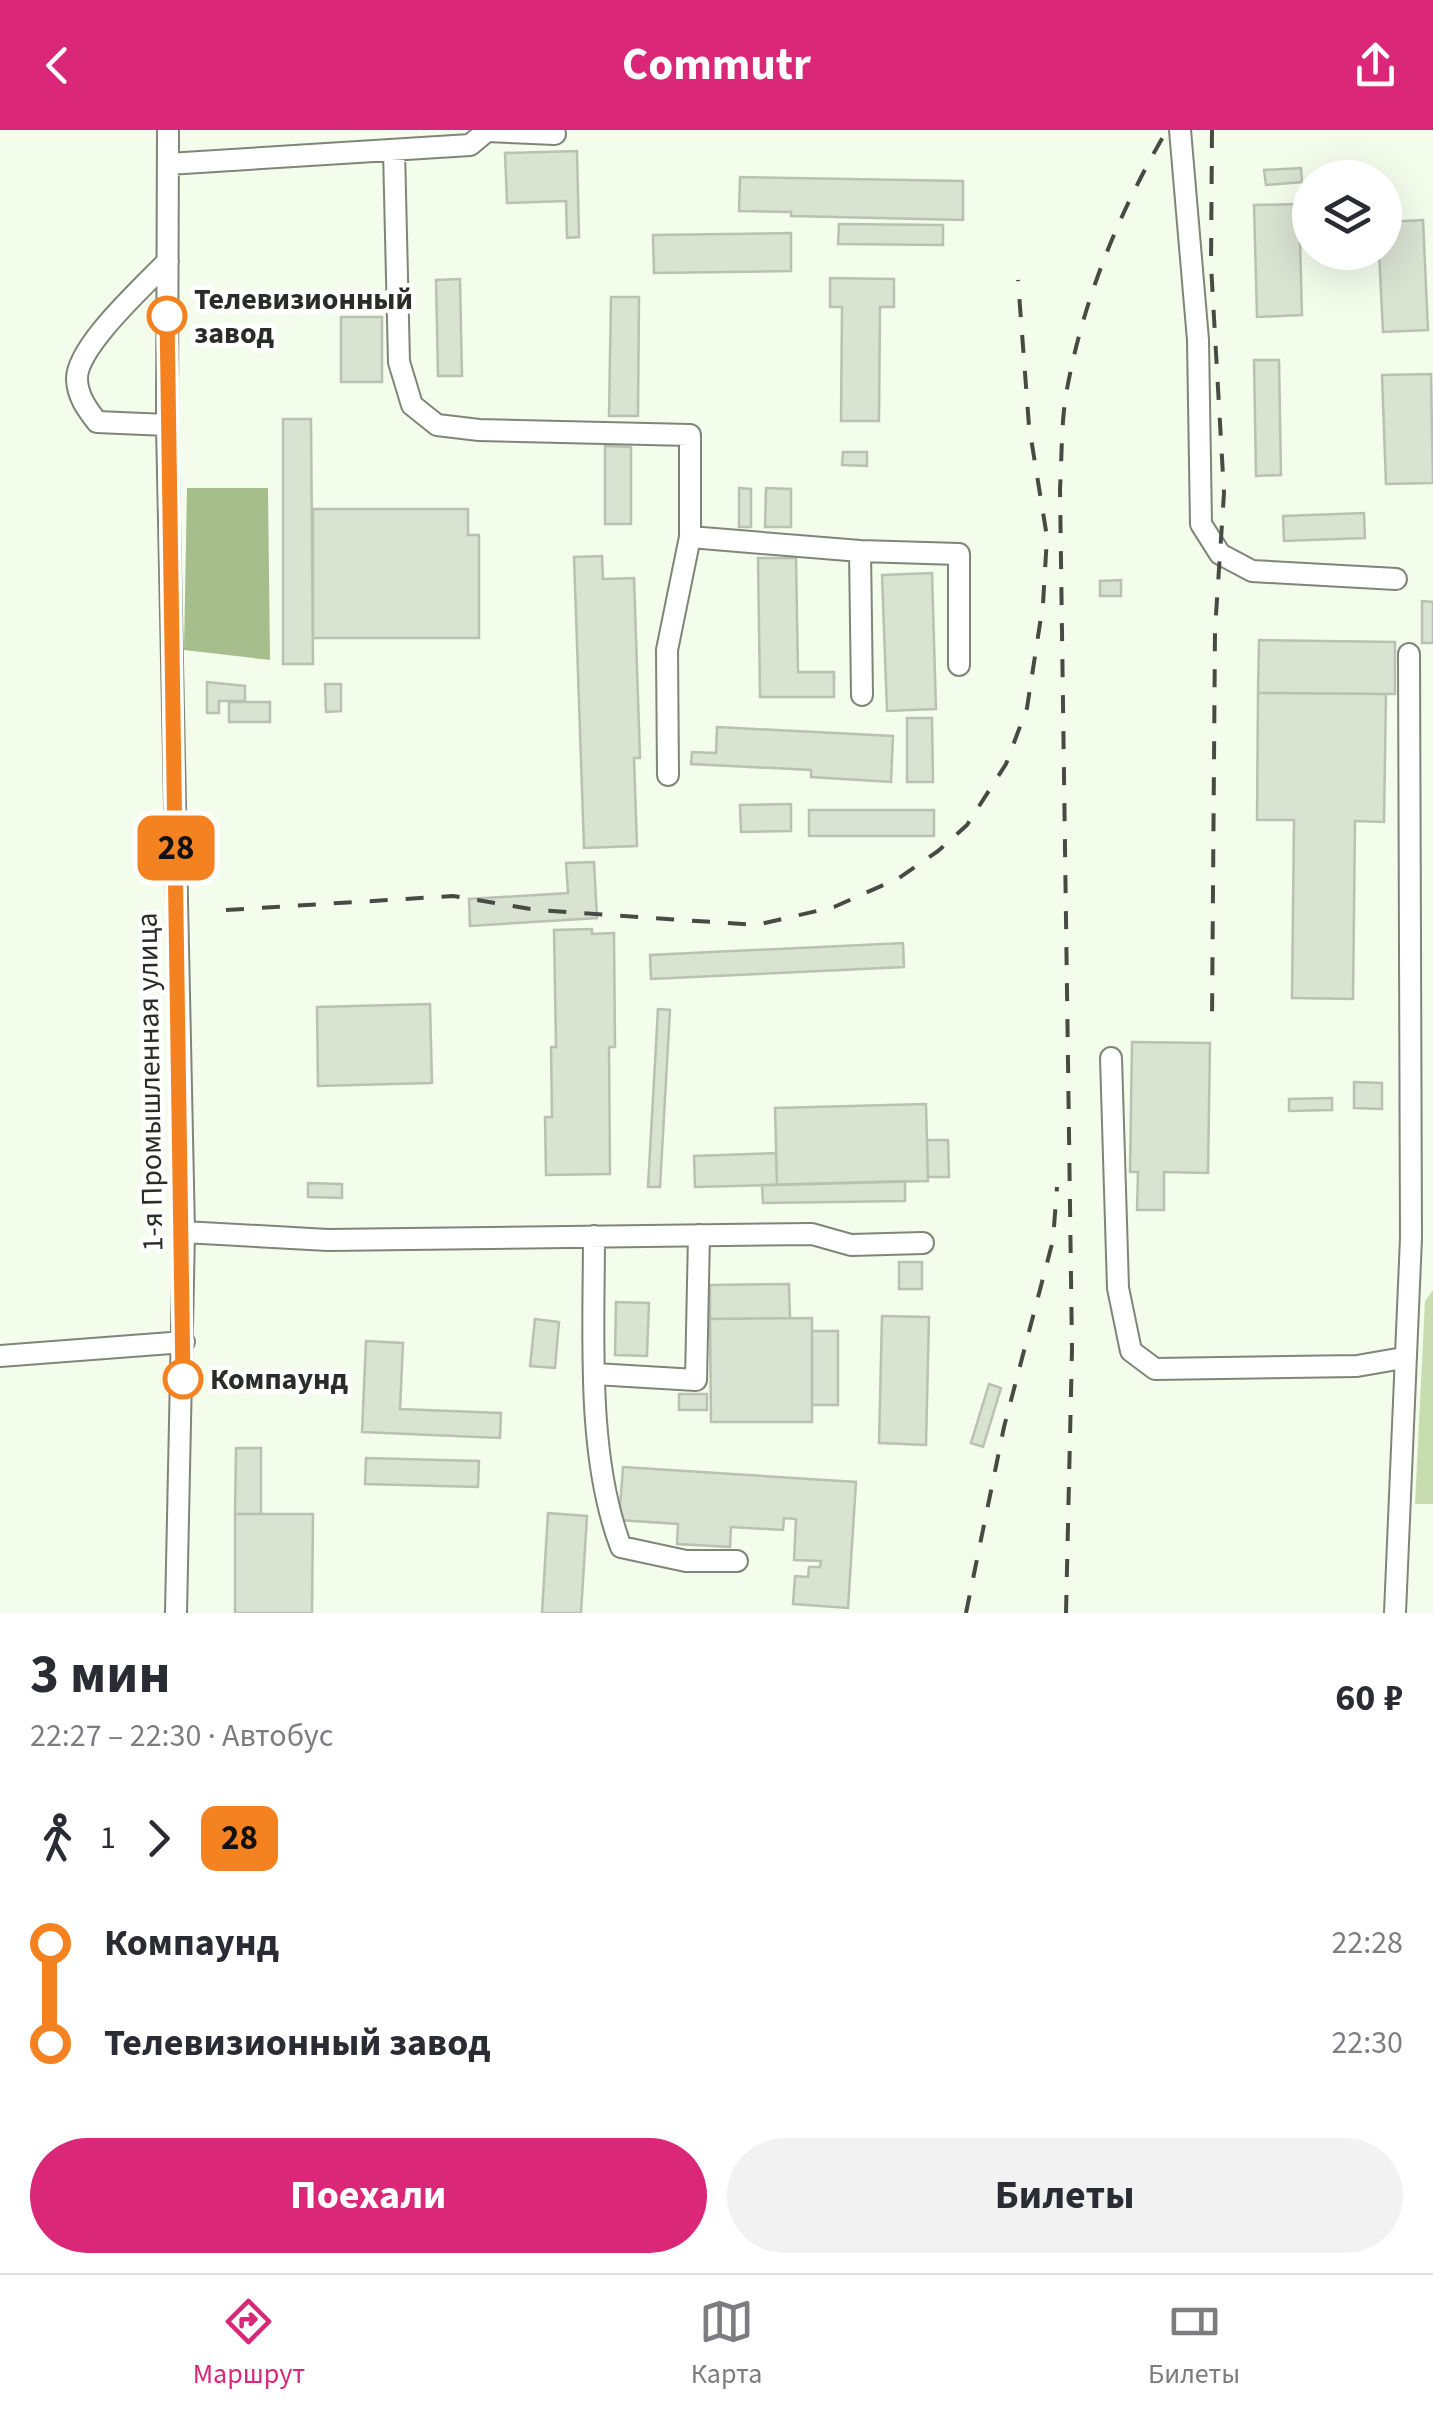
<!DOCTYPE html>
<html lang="ru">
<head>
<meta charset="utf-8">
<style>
  body { margin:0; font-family:"Source Sans 3",sans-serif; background:#f2f2f3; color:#2b2b33; height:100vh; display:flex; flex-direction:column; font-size:38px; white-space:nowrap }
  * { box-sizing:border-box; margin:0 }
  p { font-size:32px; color:#7c7c81 }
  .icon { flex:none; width:55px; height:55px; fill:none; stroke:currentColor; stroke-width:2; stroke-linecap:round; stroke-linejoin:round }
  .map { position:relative; height:1483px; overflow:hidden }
  .details { display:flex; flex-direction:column; background:#fff; flex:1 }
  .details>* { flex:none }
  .badge { padding:0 20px; border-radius:15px; font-size:35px; line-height:65px }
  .buttons { position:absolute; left:1292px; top:30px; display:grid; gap:20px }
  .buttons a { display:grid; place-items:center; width:110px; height:110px; border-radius:50%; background:#fff; box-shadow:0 10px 40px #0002; font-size:50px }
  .map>.badge { position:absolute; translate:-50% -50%; box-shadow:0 0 0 5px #fff }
  .legs { display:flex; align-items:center; gap:15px; height:110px; padding:0 30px; font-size:32px }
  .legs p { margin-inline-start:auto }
  .overview { display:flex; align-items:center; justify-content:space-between; height:170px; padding:0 30px }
  h1 { font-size:55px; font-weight:700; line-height:75px }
  .button { display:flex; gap:20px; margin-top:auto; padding:20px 30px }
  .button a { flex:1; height:115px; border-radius:60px; background:#db2777; color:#fff; font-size:40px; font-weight:700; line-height:115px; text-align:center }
  .button a+a { background:#f2f2f3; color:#2b2b33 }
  ul { padding:0 30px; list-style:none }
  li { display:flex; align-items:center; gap:35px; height:100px; font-size:38px }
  li i { display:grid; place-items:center; width:15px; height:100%; margin:0 12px; background:currentColor }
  li i::after { content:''; width:25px; height:25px; margin:-12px; border:8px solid; border-radius:50%; background:#fff }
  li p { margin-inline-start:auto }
  li:first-child i { background:linear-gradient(#0000 50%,currentColor 0) }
  li:last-child i { background:linear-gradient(currentColor 50%,#0000 0) }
  header { display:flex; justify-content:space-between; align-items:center; height:130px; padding:0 30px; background:#db2777; color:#fff; font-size:45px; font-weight:700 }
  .tabs { display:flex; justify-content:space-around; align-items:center; height:140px; border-top:2px solid #e1e1e2; background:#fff; font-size:28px; color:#7c7c81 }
  .tabs a { display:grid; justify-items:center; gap:5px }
  .tabs .current { color:#db2777 }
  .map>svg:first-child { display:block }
  .green { fill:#c7ddb0 }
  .forest { fill:#a6be8b }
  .building { fill:#dae2d2; stroke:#b9c1b2; stroke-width:2.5 }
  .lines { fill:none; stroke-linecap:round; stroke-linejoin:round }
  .minor-casing { stroke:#7f8677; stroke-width:24 }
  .minor { stroke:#fff; stroke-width:20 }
  .rail { stroke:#484b44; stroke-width:4; stroke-dasharray:18 18; stroke-linecap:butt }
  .line-1-casing { stroke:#fff; stroke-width:22 }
  .line-1 { stroke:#f58220; stroke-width:15 }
  .stop-1-dot { fill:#fff; stroke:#f58220; stroke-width:5 }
  .labels { text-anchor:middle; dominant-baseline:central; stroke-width:9; stroke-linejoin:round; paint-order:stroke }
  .stop-label { font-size:30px; font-weight:bold; fill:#2a2c27; stroke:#fff; text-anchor:start }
  .street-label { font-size:30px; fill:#2a2c27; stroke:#fff }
</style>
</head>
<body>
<header><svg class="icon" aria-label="back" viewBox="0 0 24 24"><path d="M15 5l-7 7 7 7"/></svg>Commutr<svg class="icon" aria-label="share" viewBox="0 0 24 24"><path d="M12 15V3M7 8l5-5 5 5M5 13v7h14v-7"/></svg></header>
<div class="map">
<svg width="1433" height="1483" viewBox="0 0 1433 1483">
  <rect width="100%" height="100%" fill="#f4fcec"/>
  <path class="green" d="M1433 1160V1374H1415L1425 1171Z"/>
  <path class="forest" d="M187 358H268L270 530 184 520Z"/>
  <path class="building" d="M577 21 579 107 567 108 566 71 507 73 505 23Z
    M1301 38 1302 52 1266 55 1264 40Z
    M740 47 963 51V90L791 86V82L739 81Z
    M1299 74 1302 185 1257 187 1254 75Z
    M1423 90 1428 200 1383 202 1379 122H1385V92Z
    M839 94 943 95V115L838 114Z
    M791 103V141L654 143 653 105Z
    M830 148 894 149V177H880L879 291H841L842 177H830Z
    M460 149 462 246H438L436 150Z
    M611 167H639L638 286H609Z
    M341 187H382V252H341Z
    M1254 230H1279L1281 345 1256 346Z
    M1431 244 1433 353 1386 354 1382 245Z
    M283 289H311L313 534H283Z
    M605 316 631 317V394H605Z
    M843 322H867V336L842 335Z
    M739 358 751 359V397H739Z
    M766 358 791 359V397H765Z
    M313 379H468V405H479V508H313Z
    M1364 383 1365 408 1284 411 1283 386Z
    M602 426 603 449 634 448 640 628H634L637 716 584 718 574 427Z
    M758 428H796L798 542H834V567H760Z
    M932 443 936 579 887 581 882 445Z
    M1121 450V466H1100V451Z
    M1422 471 1433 472V513H1422Z
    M1259 510 1395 512V564L1258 563Z
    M207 552 245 556V571H219V583H207Z
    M325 554H341V581L326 582Z
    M1258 563 1386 564 1384 692 1355 691 1353 869 1292 868 1294 690H1257Z
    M229 572H270V592H229Z
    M907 588H932L933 652H907Z
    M717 597 893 606 891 652 811 647V640L691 634 692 622 716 623Z
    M791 674V701L741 702 740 675Z
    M809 680H934V706H809Z
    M594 732 597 788 470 796 469 769 568 763 566 733Z
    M592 799V804L614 803 615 917H609L610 1044 546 1045 545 987H552L551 917H556L554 800Z
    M903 813 904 837 651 849 650 825Z
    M430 874 432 953 318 956 317 877Z
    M658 879 670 880 660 1057H648Z
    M1132 912 1210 913 1208 1043 1164 1042V1080H1137L1138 1042H1130Z
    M1354 952 1382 953V979L1354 978Z
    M1332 968V980L1289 981V969Z
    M926 974 928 1051 777 1055 775 978Z
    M927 1010H948L949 1047H928Z
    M776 1023 777 1055 695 1057 694 1026Z
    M905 1051V1071L763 1073 762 1055Z
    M308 1053 342 1054V1068L308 1067Z
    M899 1132H922V1159H899Z
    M789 1154 790 1188 710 1189V1155Z
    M616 1172 649 1173 647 1226 615 1225Z
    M882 1186 929 1187 926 1315 879 1313Z
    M812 1188V1292H711L710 1189Z
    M535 1189 559 1192 555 1238 530 1236Z
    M812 1201H838V1275H812Z
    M366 1211 403 1213 400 1279 501 1283 500 1308 362 1302Z
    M989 1254 1001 1258 983 1317 971 1313Z
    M679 1264H707V1280H679Z
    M236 1318H261V1384H235Z
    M366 1328 479 1331 478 1357 365 1354Z
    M623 1337 856 1352 848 1478 793 1474 795 1446 808 1447 809 1437H820L821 1431 794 1430 796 1389 784 1388 783 1400 731 1397 730 1417 677 1414 678 1394 619 1390Z
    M548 1383 587 1386 581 1483H542Z
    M235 1384H313L312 1483H235Z"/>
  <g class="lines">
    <g class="minor-casing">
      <path id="minor" d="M168 0 167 295 184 1102 176 1483
        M1180 0 1198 210 1201 394 1220 424 1252 441 1396 449
        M486 1 555 4
        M394 20 399 232 412 275 437 295 479 300 690 305V407L667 520 668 645
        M168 34 470 15 488 0
        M167 295 97 292C87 279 78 267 77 250 75 218 145 155 168 131
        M690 407 860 421 862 565
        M860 421 959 424V535
        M1111 928 1118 1158 1131 1221 1155 1239 1357 1236 1403 1228
        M184 1102 328 1110 812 1104 851 1115 923 1113
        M594 1106C594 1204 586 1325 621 1417L686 1431H737
        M0 1226 184 1212
        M595 1244 696 1250 699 1105
        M1395 1483 1411 1108 1409 524"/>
    </g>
    <use href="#minor" class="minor"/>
    <path class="rail" d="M1212 0 1211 135 1224 363 1215 500 1212 890
      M226 780 453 766 536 780 756 795 834 777 899 748 938 721 967 695 1006 634 1027 578 1043 474 1047 407 1029 296 1018 150
      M966 1483 1004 1297 1053 1110 1057 1057
      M1066 1483 1072 1219 1060 359C1062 326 1061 291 1067 259 1084 167 1120 80 1167 0"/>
  </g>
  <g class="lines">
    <g class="line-1-casing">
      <path id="line-1" d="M167 186 183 1249"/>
    </g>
    <use href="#line-1" class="line-1"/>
  </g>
  <g class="stop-1-dot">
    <circle cx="167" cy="186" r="18"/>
    <circle cx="183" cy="1249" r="18"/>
  </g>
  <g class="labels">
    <g class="stop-label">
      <text x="194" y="169">Телевизионный<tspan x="194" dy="34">завод</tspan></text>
      <text x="210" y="1249">Компаунд</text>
    </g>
    <g class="street-label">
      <text transform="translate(150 952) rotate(-91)">1-я Промышленная улица</text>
    </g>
  </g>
</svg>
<div class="buttons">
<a><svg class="icon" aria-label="layers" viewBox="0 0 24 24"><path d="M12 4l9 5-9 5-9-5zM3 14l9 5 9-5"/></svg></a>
</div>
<b class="badge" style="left:176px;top:718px;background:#f58220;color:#111">28</b>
</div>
<section class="details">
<div class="overview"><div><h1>3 мин</h1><p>22:27 – 22:30 · Автобус</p></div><b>60 ₽</b></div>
<div class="legs"><svg class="icon" aria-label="walk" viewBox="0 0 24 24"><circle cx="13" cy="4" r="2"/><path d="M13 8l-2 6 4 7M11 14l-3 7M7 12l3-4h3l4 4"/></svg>1<svg class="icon" aria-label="forward" viewBox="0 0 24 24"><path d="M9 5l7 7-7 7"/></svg><b class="badge" style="background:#f58220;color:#111">28</b></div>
<ul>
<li><i style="color:#f58220"></i><b>Компаунд</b><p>22:28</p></li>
<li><i style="color:#f58220"></i><b>Телевизионный завод</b><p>22:30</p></li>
</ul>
<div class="button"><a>Поехали</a><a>Билеты</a></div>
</section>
<nav class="tabs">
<a class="current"><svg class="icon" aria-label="directions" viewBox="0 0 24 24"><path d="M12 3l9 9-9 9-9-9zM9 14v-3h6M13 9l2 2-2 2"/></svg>Маршрут</a>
<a><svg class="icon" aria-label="map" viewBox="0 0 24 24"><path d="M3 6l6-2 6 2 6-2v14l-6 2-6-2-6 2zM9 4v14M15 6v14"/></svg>Карта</a>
<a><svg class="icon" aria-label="tickets" viewBox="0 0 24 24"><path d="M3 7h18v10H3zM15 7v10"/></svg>Билеты</a>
</nav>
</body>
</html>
